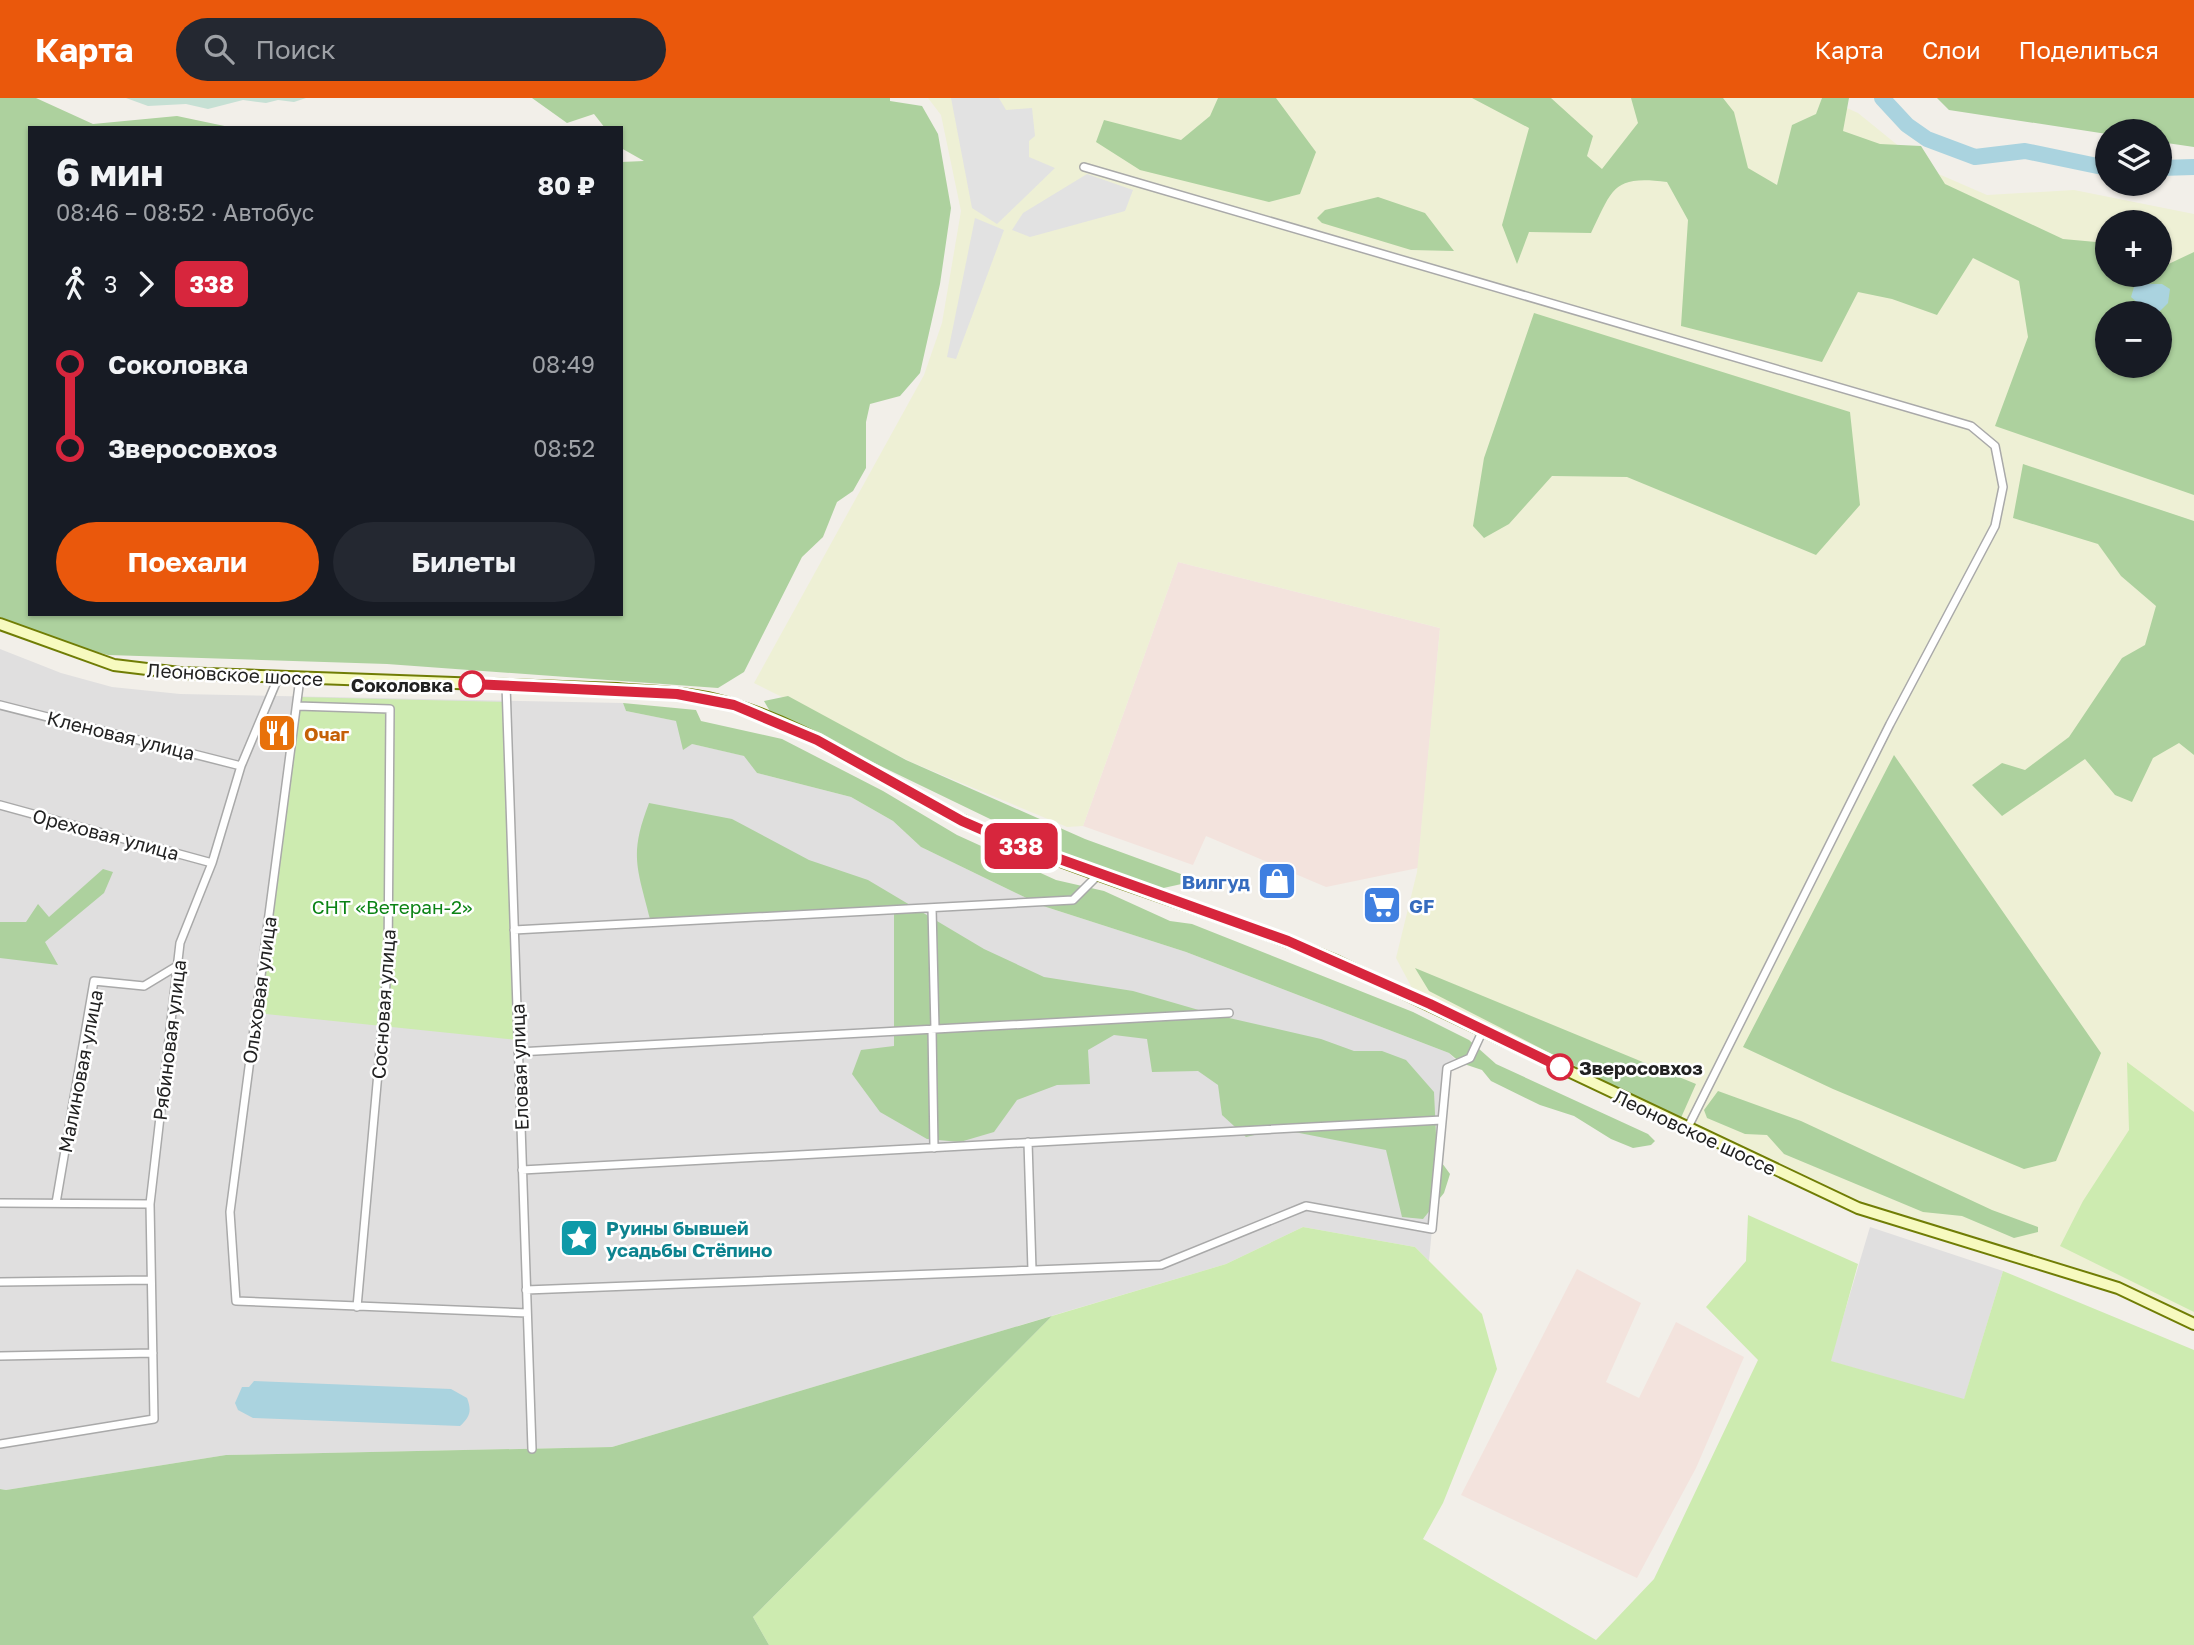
<!DOCTYPE html>
<html lang="ru">
<head>
<meta charset="utf-8">
<style>
  body { margin:0; font-family:"Golos Text",sans-serif; background:#242831; color:#f1f3f6; height:100vh; display:flex; flex-direction:column; font-size:26px; white-space:nowrap }
  * { box-sizing:border-box; margin:0 }
  p { font-size:23px; color:#9ea1a6 }
  .icon { flex:none; width:38px; height:38px; fill:none; stroke:currentColor; stroke-width:2; stroke-linecap:round; stroke-linejoin:round }
  .map { position:relative; flex:1; overflow:hidden }
  .details { position:absolute; left:28px; top:28px; width:595px; height:490px; display:flex; flex-direction:column; background:#171b24; border-radius:0px; box-shadow:0 2px 5px #0004 }
  .details>* { flex:none }
  .badge { padding:0 14px; border-radius:10px; font-size:24px; line-height:46px }
  .buttons { position:absolute; left:2095px; top:21px; display:grid; gap:14px }
  .buttons a { display:grid; place-items:center; width:77px; height:77px; border-radius:50%; background:#171b24; box-shadow:0 2px 5px #0004; font-size:35px }
  .map>.badge { position:absolute; translate:-50% -50%; box-shadow:0 0 0 4px #fff }
  .legs { display:flex; align-items:center; gap:10px; height:77px; padding:0 28px; font-size:23px }
  .legs p { margin-inline-start:auto }
  .summary { display:flex; align-items:center; justify-content:space-between; height:119px; padding:0 28px }
  h1 { font-size:38px; font-weight:700; line-height:52px }
  .cta { display:flex; gap:14px; margin-top:auto; padding:14px 28px }
  .cta a { flex:1; height:80px; border-radius:42px; background:#ea580c; color:#fff; font-size:28px; font-weight:700; line-height:80px; text-align:center }
  .cta a+a { background:#242831; color:#f1f3f6 }
  ul { padding:0 28px; list-style:none }
  li { display:flex; align-items:center; gap:24px; height:84px; font-size:26px }
  li i { display:grid; place-items:center; width:10px; height:100%; margin:0 9px; background:currentColor }
  li i::after { content:''; width:18px; height:18px; margin:-9px; border:5px solid; border-radius:50%; background:#171b24 }
  li p { margin-inline-start:auto }
  li:first-child i { background:linear-gradient(#0000 50%,currentColor 0) }
  li:last-child i { background:linear-gradient(currentColor 50%,#0000 0) }
  header { display:flex; align-items:center; gap:42px; box-sizing:border-box; height:98px; padding:0 35px; background:#ea580c; color:#fff }
  header strong { font-size:33px }
  nav { display:flex; gap:38px; margin-inline-start:auto; font-size:24px }
  .search { width:490px; height:63px; background:#242831; display:flex; align-items:center; gap:18px; box-sizing:border-box; padding:0 24px; border-radius:38px; color:#9ea1a6; font-size:26px }
  .map>svg:first-child { display:block }
  .residential { fill:#e0dfdf }
  .military { fill:#f3e3dd }
  .farmland { fill:#eef0d5; fill-rule:evenodd }
  .grass { fill:#cdebb0 }
  .forest { fill:#add19e; fill-rule:evenodd }
  .wetland { fill:#c6e0d4 }
  .parking { fill:#e2e2e2 }
  .water { fill:#aad3df }
  .lines { fill:none; stroke-linecap:round; stroke-linejoin:round }
  .river { stroke:#aad3df; stroke-width:16 }
  .street-casing { stroke:#a9a9a9; stroke-width:10 }
  .secondary-casing { stroke:#707d05; stroke-width:14 }
  .street { stroke:#fff; stroke-width:7 }
  .secondary { stroke:#f7fabf; stroke-width:10 }
  .line-1-casing { stroke:#fff; stroke-width:16 }
  .line-1 { stroke:#d7263d; stroke-width:10 }
  .stop-1-dot { fill:#fff; stroke:#d7263d; stroke-width:3.5 }
  .labels { text-anchor:middle; dominant-baseline:central; stroke-width:5; stroke-linejoin:round; paint-order:stroke }
  .street-label { font-size:19px; fill:#222; stroke:#fff }
  .stop-label { font-size:19px; font-weight:bold; fill:#222; stroke:#fff; text-anchor:end }
  .food-label { font-size:19px; font-weight:bold; fill:#c56008; stroke:#fff; text-anchor:start }
  .shop-label { font-size:19px; font-weight:bold; fill:#366cbe; stroke:#fff; text-anchor:end }
  .park-label { font-size:19px; fill:#0c8416; stroke:#fff }
  .culture-label { font-size:19px; font-weight:bold; fill:#0d838f; stroke:#fff; text-anchor:start }
</style>
</head>
<body>
<header>
<strong>Карта</strong>
<div class="search"><svg class="icon" aria-label="search" viewBox="0 0 24 24"><circle cx="10" cy="10" r="6"/><path d="M15 15l6 6"/></svg>Поиск</div>
<nav><a>Карта</a><a>Слои</a><a>Поделиться</a></nav>
</header>
<div class="map">
<svg width="2194" height="1547" viewBox="0 0 2194 1547">
  <rect width="100%" height="100%" fill="#f2efe9"/>
  <path class="residential" d="M0 551 61 575 112 589 180 596 623 605 626 613 677 623 692 646 745 658 757 675 851 699 893 723 921 749 1043 808 1186 854 1449 955 1459 965 1447 971 1429 1163 1415 1149 1303 1129 1226 1166 612 1349 226 1357 6 1392 0 1391Z
    M1870 1129 2003 1173 1964 1302 1830 1263Z"/>
  <path class="military" d="M1178 464 1440 530 1418 770 1326 789 1206 738 1193 767 1083 728Z
    M1577 1171 1641 1205 1606 1284 1639 1300 1676 1224 1744 1259 1696 1370 1637 1480 1461 1397Z"/>
  <path class="farmland" d="M928 0H1825L1858 15 1927 71 1987 97 2074 92 2194 116V1220L2118 1184 1859 1104 1684 1026 1412 890 1396 860 1417 774 1440 530 1178 464 1083 728 1067 729 911 664 754 585 924 277 942 225 961 113 941 17ZM2107 124H2160V177H2107ZM2107 215H2160V268H2107Z"/>
  <path class="grass" d="M298 599 507 604 518 942 256 915Z
    M2127 964 2194 1014V1214L2060 1148 2083 1103 2129 1032Z
    M1748 1117 1858 1166 1831 1263 1964 1301 2003 1173 2194 1252V1547H769L753 1519 1052 1218 1226 1166 1303 1129 1415 1149 1482 1216 1497 1271 1443 1405 1423 1441 1596 1542 1654 1481 1758 1262 1706 1209 1746 1163Z"/>
  <path class="forest" d="M0 0H36L93 26 177 18 234 30H30V516H621V64L644 63 621 50V30H605L594 16 567 25 532 0H890V3L922 8 938 36 951 110 940 186 920 275 900 298 870 306 866 324V370L853 393 837 404 823 439 802 459 744 574 718 590 387 566 108 557 48 541 0 519Z
    M1218 0H1276L1316 54 1300 96 1269 104 1140 72 1096 44 1104 22 1181 42 1210 18Z
    M1472 0H1551L1593 38 1587 58 1602 71 1638 25 1631 0H1723L1734 14 1748 70 1777 87 1792 27 1816 16 1822 0H1849L1843 33 1880 46 1921 48 1945 86 2063 141 2107 145V177H2160V170L2194 154V397L1995 328 2028 239 2019 183 1973 160 1937 217 1892 201 1858 194 1822 264 1681 228 1688 122 1667 84C1613 77 1613 90 1591 135L1529 134 1517 166 1502 127 1529 30ZM2107 215H2160V268H2107Z
    M1937 0H2194V49L2160 44V33H2107V36L1949 12Z
    M1378 99 1425 115 1454 153 1411 152 1322 125 1317 120 1325 112Z
    M1534 215 1850 314 1860 407 1816 457 1627 379 1552 378 1509 426 1484 440 1473 428 1484 360Z
    M2023 366 2194 423V657L2179 645 2153 660 2132 704 2115 697 2085 661 2002 718 1972 687 2002 665 2025 672 2069 639 2122 560 2145 547 2156 508 2121 478 2098 446 2013 420Z
    M788 598 906 662 1085 741 1189 779 1186 785 1159 791 1052 751 771 615 764 603Z
    M623 605 696 612 701 623 782 641 883 693 957 737 1056 782 1104 793 1170 823 1192 826 1413 914 1469 942 1496 966 1648 1036 1655 1043 1651 1047 1633 1050 1611 1041 1574 1018 1540 1007 1491 983 1482 972 1461 965 1449 955 1186 854 1043 808 921 749 893 723 851 699 757 675 744 658 692 646 683 652 676 623 626 613Z
    M1894 657 2101 955 2056 1063 2024 1071 1833 991 1743 949Z
    M649 705 732 721 809 762 868 782 984 851 1044 879 1133 893 1216 917 1321 941 1354 953H1382L1406 962 1434 994 1437 1058 1450 1076 1444 1095 1423 1121 1402 1119 1386 1052 1279 1031 1246 1039 1222 1017 1218 987 1198 973 1152 974 1147 941 1114 937 1088 952 1090 986 1057 987 1017 1002 994 1034 960 1044 927 1041 880 1014 852 976 861 952 894 948V813L650 821C637 769 629 757 649 705Z
    M103 771 113 774 104 795 45 844 58 867 0 860V824H26L38 806 49 819Z
    M1415 870 1696 986 1680 1022 1429 893Z
    M1718 993 1801 1023 1992 1112 2038 1129V1134L2014 1140 1962 1118 1923 1114 1784 1056 1767 1037 1745 1036 1707 1020 1704 1012Z
    M1052 1218 753 1519 769 1547H0V1391L6 1392 226 1357 612 1349Z"/>
  <path class="wetland" d="M126 0H306L294 4 278 2 266 5 243 2 208 11 186 6 148 8Z"/>
  <path class="parking" d="M951 0H999L1006 12 1032 10 1035 38 1029 43V59L1055 70 997 126 972 110Z
    M1087 76 1133 92 1125 113 1030 139 1012 132 1023 115Z
    M975 120 1004 132 956 261 947 259Z"/>
  <path class="water" d="M2142 186H2162L2170 191 2168 205 2158 215 2146 212 2131 199 2134 189Z
    M254 1283 451 1291 467 1300C472 1313 470 1319 460 1328L253 1320 238 1312 235 1305 242 1289H249Z"/>
  <g class="lines">
    <path class="river" d="M1882 0 1907 27 1927 41 1975 59 2025 53 2107 70
      M2160 70 2194 69"/>
    <g class="street-casing">
      <path id="street" d="M1084 69 1971 328 1995 348 2003 389 1995 428 1890 626 1687 1031
        M300 580 230 1114 236 1203 527 1215
        M506 587 532 1351
        M0 607 241 668
        M297 608 390 611 388 863 357 1209
        M0 707 212 765
        M932 810 935 931
        M514 832 1073 802 1098 777
        M932 931 934 1050
        M518 954 1229 915
        M1028 1044 1032 1172
        M522 1072 1442 1022
        M0 1105 150 1106
        M56 1105 94 883 144 888 177 868
        M0 1184 151 1182
        M526 1192 1161 1167 1306 1108 1432 1131 1447 970 1470 960 1483 932
        M0 1258 153 1255
        M0 1346 154 1321 150 1106 180 845 212 765 241 668 278 580"/>
    </g>
    <g class="secondary-casing">
      <path id="secondary" d="M0 526 114 567 180 575 617 591C649 594 684 594 716 602 820 628 903 700 1001 740 1112 786 1228 817 1338 864L1858 1110 2118 1190 2194 1226"/>
    </g>
    <use href="#street" class="street"/>
    <use href="#secondary" class="secondary"/>
  </g>
  <g class="lines">
    <g class="line-1-casing">
      <path id="line-1" d="M472 586 677 596 734 607 817 642 962 723 1001 740 1288 843 1430 906 1560 969"/>
    </g>
    <use href="#line-1" class="line-1"/>
  </g>
  <defs>
    <g id="restaurant-square" transform="scale(2.0125)"><rect x="-9" y="-9" width="18" height="18" rx="4" fill="#e8710a" stroke="#fff"/><path d="M-5-6h1v4h1v-4h1v4h1v-4h1v5L-1.5 .5V6h-2V.5L-5-1ZM5-6V6H3V1.5H1.5Q1.5-4 5-6Z" fill="#fff"/></g>
    <g id="shop-square" transform="scale(2.0125)"><rect x="-9" y="-9" width="18" height="18" rx="4" fill="#3f7fe0" stroke="#fff"/><path d="M-5-2.5h2.3a2.7 3.5 0 0 1 5.4 0H5L5.5 6h-11ZM-1.5-2.5h3a1.5 2.3 0 0 0-3 0Z" fill="#fff"/></g>
    <g id="supermarket-square" transform="scale(2.0125)"><rect x="-9" y="-9" width="18" height="18" rx="4" fill="#3f7fe0" stroke="#fff"/><path d="M-6-5.5h2.5l.6 2H6L4.5 2H-2.5L-4.4-4H-6ZM-1.5 3.2a1.3 1.3 0 1 0 .1 0ZM3 3.2a1.3 1.3 0 1 0 .1 0Z" fill="#fff"/></g>
    <g id="sight-square" transform="scale(2.0125)"><rect x="-9" y="-9" width="18" height="18" rx="4" fill="#0f9aa8" stroke="#fff"/><path d="M0-6L1.8-2.2L6-1.7L2.9 1.2L3.7 5.4L0 3.3L-3.7 5.4L-2.9 1.2L-6-1.7L-1.8-2.2Z" fill="#fff"/></g>
  </defs>
  <g fill-rule="evenodd">
    <use href="#restaurant-square" x="277" y="635"/>
    <use href="#shop-square" x="1277" y="783"/>
    <use href="#supermarket-square" x="1382" y="807"/>
    <use href="#sight-square" x="579" y="1140"/>
  </g>
  <g class="stop-1-dot">
    <circle cx="472" cy="586" r="12"/>
    <circle cx="1560" cy="969" r="12"/>
  </g>
  <g class="labels">
    <g class="street-label">
      <text transform="translate(235 576) rotate(3)">Леоновское шоссе</text>
      <text transform="translate(121 637) rotate(14)">Кленовая улица</text>
      <text transform="translate(106 736) rotate(15)">Ореховая улица</text>
      <text transform="translate(259 892) rotate(-82)">Ольховая улица</text>
      <text transform="translate(383 906) rotate(-86)">Сосновая улица</text>
      <text transform="translate(169 942) rotate(-83)">Рябиновая улица</text>
      <text transform="translate(519 969) rotate(-92)">Еловая улица</text>
      <text transform="translate(80 973) rotate(-79)">Малиновая улица</text>
      <text transform="translate(1695 1034) rotate(25)">Леоновское шоссе</text>
    </g>
    <g class="stop-label">
      <text x="453" y="586">Соколовка</text>
      <text x="1579" y="969" text-anchor="start">Зверосовхоз</text>
    </g>
    <g class="food-label">
      <text x="304" y="635">Очаг</text>
    </g>
    <g class="shop-label">
      <text x="1250" y="783">Вилгуд</text>
      <text x="1409" y="807" text-anchor="start">GF</text>
    </g>
    <g class="park-label">
      <text x="392" y="808">СНТ «Ветеран-2»</text>
    </g>
    <g class="culture-label">
      <text x="606" y="1129">Руины бывшей<tspan x="606" dy="22">усадьбы Стёпино</tspan></text>
    </g>
  </g>
</svg>
<div class="buttons">
<a><svg class="icon" aria-label="layers" viewBox="0 0 24 24"><path d="M12 4l9 5-9 5-9-5zM3 14l9 5 9-5"/></svg></a>
<a>+</a>
<a>−</a>
</div>
<b class="badge" style="left:1021px;top:748px;background:#d7263d;color:#fff">338</b>
<section class="details">
<div class="summary"><div><h1>6 мин</h1><p>08:46 – 08:52 · Автобус</p></div><b>80 ₽</b></div>
<div class="legs"><svg class="icon" aria-label="walk" viewBox="0 0 24 24"><circle cx="13" cy="4" r="2"/><path d="M13 8l-2 6 4 7M11 14l-3 7M7 12l3-4h3l4 4"/></svg>3<svg class="icon" aria-label="forward" viewBox="0 0 24 24"><path d="M9 5l7 7-7 7"/></svg><b class="badge" style="background:#d7263d;color:#fff">338</b></div>
<ul>
<li><i style="color:#d7263d"></i><b>Соколовка</b><p>08:49</p></li>
<li><i style="color:#d7263d"></i><b>Зверосовхоз</b><p>08:52</p></li>
</ul>
<div class="cta"><a>Поехали</a><a>Билеты</a></div>
</section>
</div>
</body>
</html>
